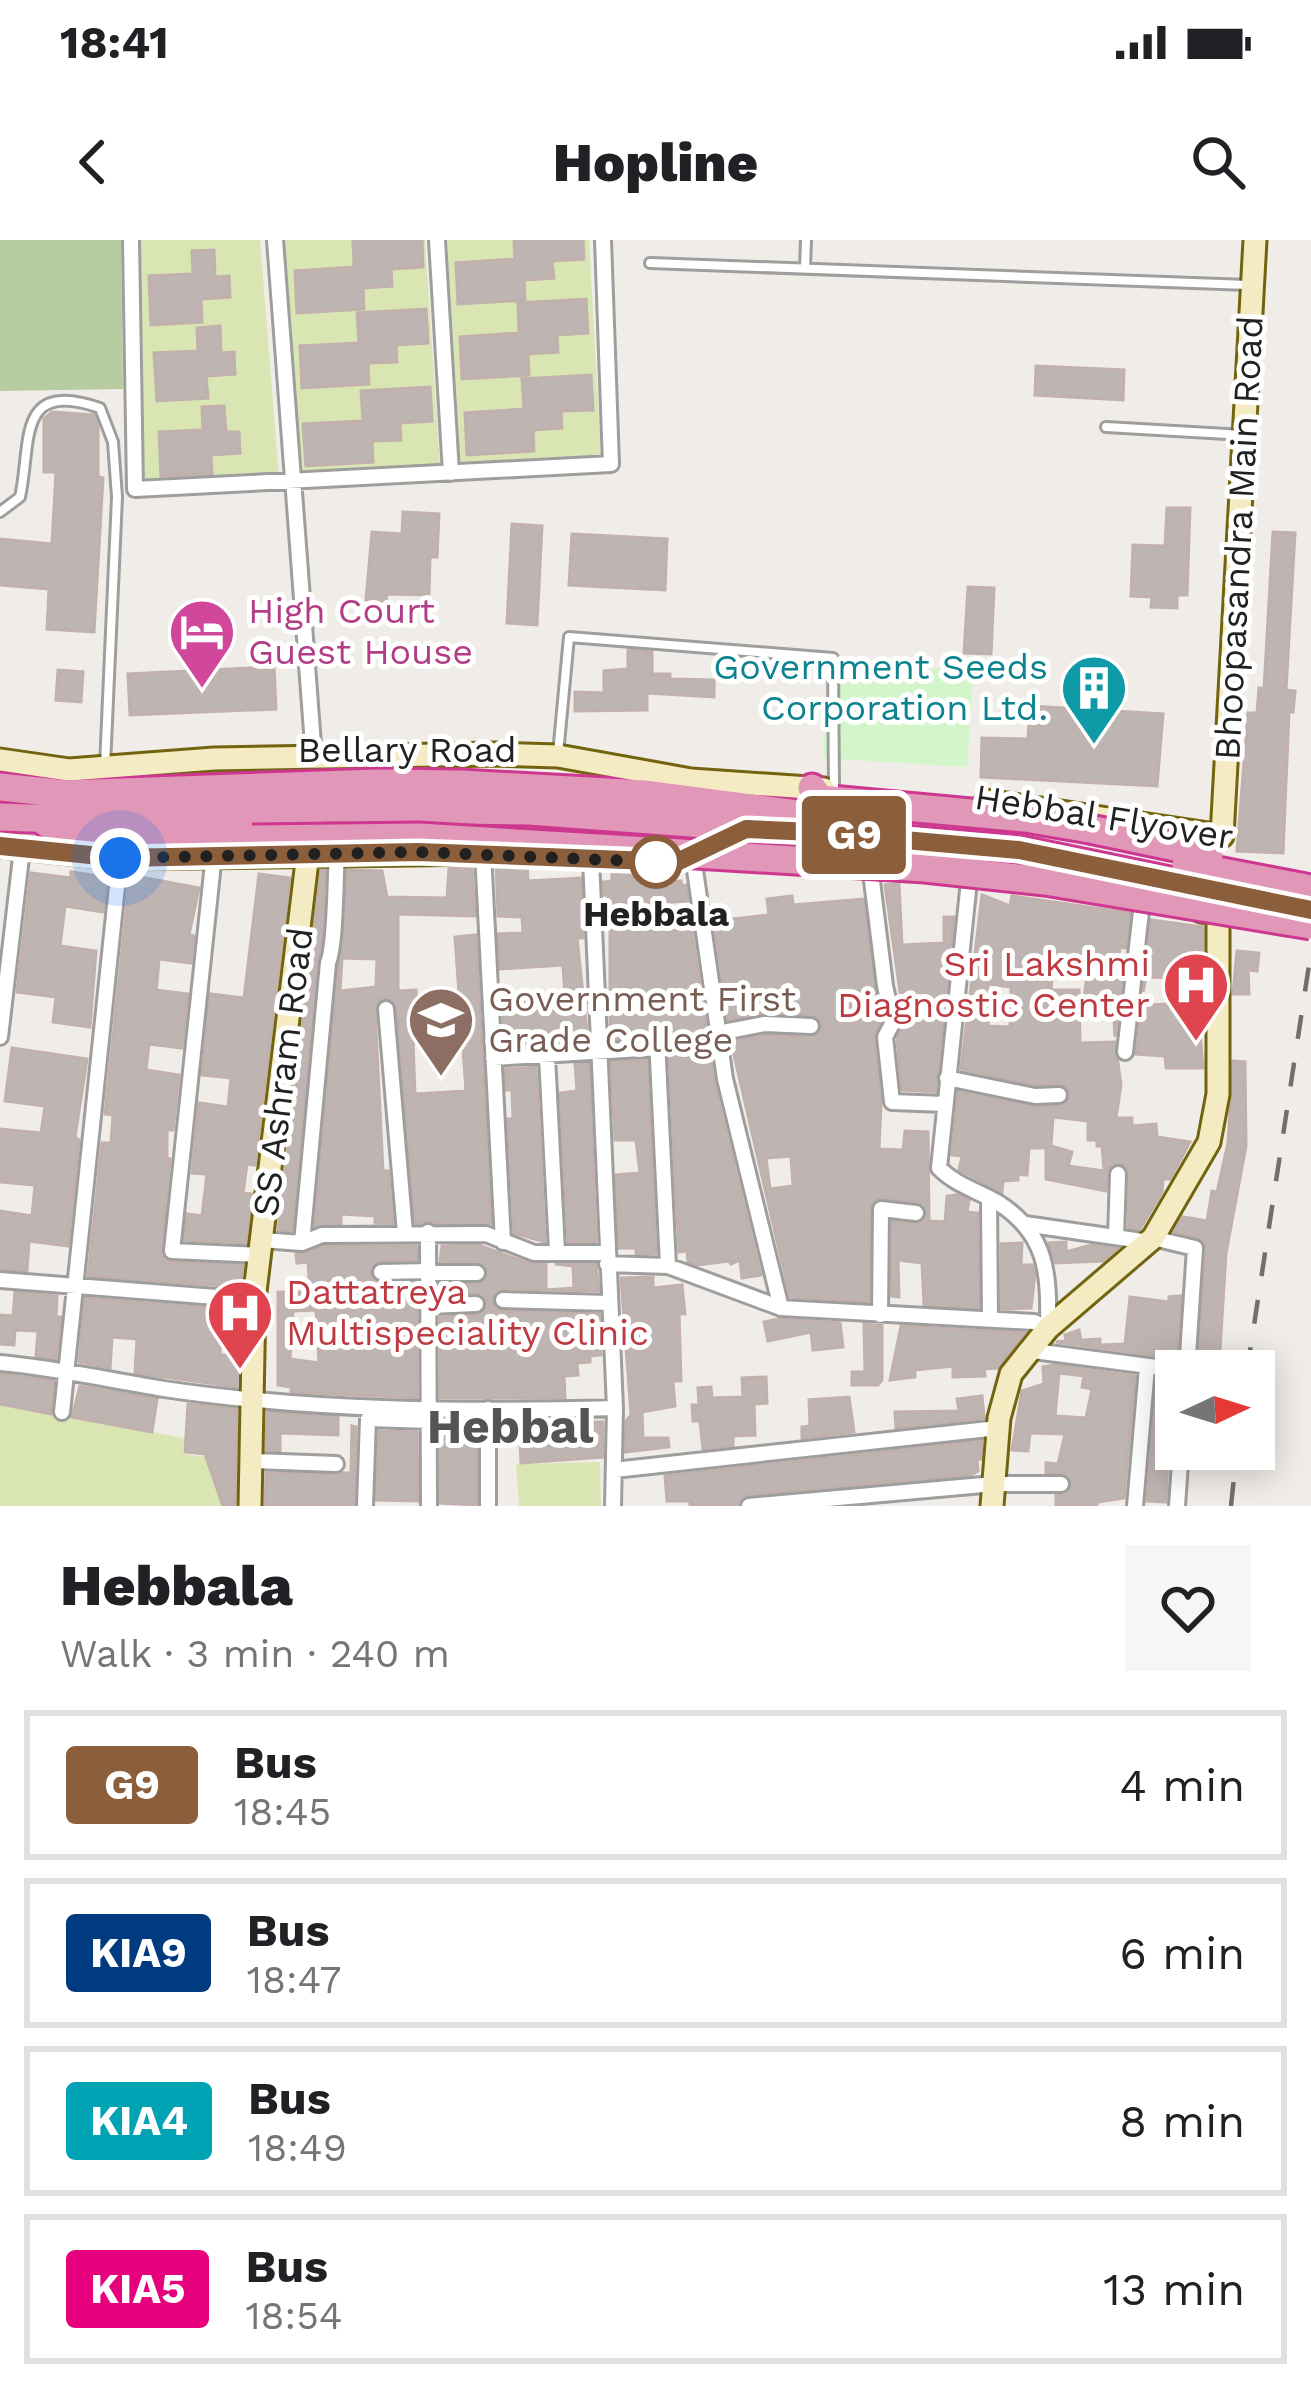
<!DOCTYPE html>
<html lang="en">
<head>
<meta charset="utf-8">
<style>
  body { margin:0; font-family:"Work Sans",sans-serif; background:#f6f6f6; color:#202124; height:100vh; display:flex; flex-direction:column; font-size:45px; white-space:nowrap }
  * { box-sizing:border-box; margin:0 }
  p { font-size:39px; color:#757577 }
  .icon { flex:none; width:66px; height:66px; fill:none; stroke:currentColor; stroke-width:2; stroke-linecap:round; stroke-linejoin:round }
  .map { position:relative; height:1266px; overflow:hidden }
  .panel { display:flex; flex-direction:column; background:#fff; flex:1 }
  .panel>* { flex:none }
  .badge { padding:0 24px; border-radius:9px; font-size:42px; line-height:78px }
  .needle { width:78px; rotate:86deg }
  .buttons { position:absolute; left:1155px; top:1110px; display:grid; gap:24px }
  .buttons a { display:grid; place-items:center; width:120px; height:120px; border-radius:0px; background:#fff; box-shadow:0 6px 30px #0003; font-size:60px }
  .you { position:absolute; width:60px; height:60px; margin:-30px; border:9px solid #fff; border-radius:50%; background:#1a73e8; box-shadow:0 0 0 18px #1a73e833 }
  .map>.badge { position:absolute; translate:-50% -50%; box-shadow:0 0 0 6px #fff }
  .round { display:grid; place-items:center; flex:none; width:126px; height:126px; border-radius:0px; background:#f6f6f6 }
  .headline { display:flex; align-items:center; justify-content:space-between; height:204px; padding:0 60px }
  h1 { font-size:57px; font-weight:800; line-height:90px }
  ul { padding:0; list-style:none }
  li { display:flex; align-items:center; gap:36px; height:150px; margin:0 24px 18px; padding:0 36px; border:6px solid #e0e0e0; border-radius:0px }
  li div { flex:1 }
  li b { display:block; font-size:45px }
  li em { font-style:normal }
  li .badge { min-width:132px; font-weight:700; text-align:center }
  .status { display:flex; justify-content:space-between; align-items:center; height:84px; padding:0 60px; background:#fff; direction:ltr }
  .status svg { height:33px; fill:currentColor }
  header { display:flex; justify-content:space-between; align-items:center; height:156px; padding:0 60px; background:#fff; font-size:54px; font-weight:800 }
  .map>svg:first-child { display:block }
  .grass { fill:#d9e6b3 }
  .forest { fill:#b8cca1 }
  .park { fill:#d2f6ca }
  .building { fill:#beb4b1; stroke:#c1b0ac; stroke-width:3; fill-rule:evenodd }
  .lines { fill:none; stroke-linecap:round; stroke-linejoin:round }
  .lane-casing { stroke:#9e9e9e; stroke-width:14 }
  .street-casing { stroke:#9e9e9e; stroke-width:20 }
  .secondary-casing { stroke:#72640e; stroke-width:27 }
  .highway-casing { stroke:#cd3790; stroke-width:33 }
  .lane { stroke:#fff; stroke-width:8 }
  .street { stroke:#fff; stroke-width:14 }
  .secondary { stroke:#f5ebc2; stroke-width:21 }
  .highway { stroke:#e197b7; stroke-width:27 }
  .rail { stroke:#6f6f6f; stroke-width:4.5; stroke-dasharray:24 24; stroke-linecap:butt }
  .highway-bridge-casing { stroke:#cd3790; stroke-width:33; stroke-linecap:butt }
  .highway-bridge { stroke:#e197b7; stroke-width:27 }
  .line-casing { stroke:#fff; stroke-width:27 }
  .line { stroke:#8b5e3c; stroke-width:18 }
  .walk { stroke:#212121; stroke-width:12; stroke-dasharray:0 21.6 }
  .stop-dot { fill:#fff; stroke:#8b5e3c; stroke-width:6 }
  .labels { text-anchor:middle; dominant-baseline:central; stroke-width:10; stroke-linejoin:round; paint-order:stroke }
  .street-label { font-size:36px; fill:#212121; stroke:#fff }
  .hotel-label { font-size:36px; fill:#b23c85; stroke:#fff; text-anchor:start }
  .culture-label { font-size:36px; fill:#0d838f; stroke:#fff; text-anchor:end }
  .stop-label { font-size:36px; font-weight:bold; fill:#212121; stroke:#fff }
  .health-label { font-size:36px; fill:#be3a42; stroke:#fff; text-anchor:end }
  .education-label { font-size:36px; fill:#785e54; stroke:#fff; text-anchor:start }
  .district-label { font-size:48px; font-weight:bold; fill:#545454; stroke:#fff }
</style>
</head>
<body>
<div class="status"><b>18:41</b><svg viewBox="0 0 49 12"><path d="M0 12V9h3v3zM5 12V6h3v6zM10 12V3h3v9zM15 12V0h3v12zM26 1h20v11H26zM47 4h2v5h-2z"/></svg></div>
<header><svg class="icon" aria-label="back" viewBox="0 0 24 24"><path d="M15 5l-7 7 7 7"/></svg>Hopline<svg class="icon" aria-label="search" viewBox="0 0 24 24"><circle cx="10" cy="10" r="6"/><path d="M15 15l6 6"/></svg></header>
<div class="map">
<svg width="1311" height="1266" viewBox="0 0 1311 1266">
  <rect width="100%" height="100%" fill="#f0ece8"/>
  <path class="grass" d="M138 0H260L279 238 143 246Z
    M282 0H425L440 226 298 236Z
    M447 0H589L601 216 460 224Z
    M0 1165 184 1198 183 1214 212 1218 210 1233 222 1266H0Z
    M600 1222 601 1266H519L516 1224Z"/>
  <path class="forest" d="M0 0H121L123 149 0 151Z"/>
  <path class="park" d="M829 422 973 431 967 527 823 518Z"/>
  <path class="building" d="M353 0H422L423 27 391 29 392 46 363 48 364 69 297 73 295 31 354 27Z
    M514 0H583L584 19 552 21 554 38 524 40 525 60 458 64 456 23 515 19Z
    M214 10 215 37 229 36 230 57 201 59 202 82 151 85 149 36 193 34 192 11Z
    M586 59 588 93 557 95 558 112 528 114 529 135 462 139 460 97 519 93 518 63Z
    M426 69 428 103 396 105 397 122 368 123 369 144 302 148 300 106 359 103 357 73Z
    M220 86 221 113 234 112 235 134 206 136 208 158 157 161 154 113 198 111 197 88Z
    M1036 126 1124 130 1123 160 1035 155Z
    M591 135 593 170 561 171 562 188 533 190 534 211 467 215 465 173 524 169 522 139Z
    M430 147 432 181 400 183 401 200 372 201 373 222 306 226 303 184 363 181 361 151Z
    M224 166 226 192H239L240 213 211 215 212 234 161 236 159 192 203 190 202 167Z
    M52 172 94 175 98 186V237L103 238 94 392 47 389 49 349 0 345V299L52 304 56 232H44V179Z
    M1167 268H1190L1187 355H1177V368L1151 367 1152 357 1131 356 1133 305 1165 306Z
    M403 272 439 274 437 317H430L429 355 387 354 386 362 366 360 372 292 402 294Z
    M512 284 542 286 537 385 507 383Z
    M1273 292 1295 293 1286 450 1295 451 1293 472 1289 471 1283 613 1237 611 1248 473H1257L1259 448 1264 449Z
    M572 294 667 299 665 350 569 345Z
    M968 347 994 348 991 414 964 413Z
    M628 410 652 412V434H670V439L714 440V457L647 453V470L575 471V452L604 453V431L628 429Z
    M274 427 276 469 130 475 128 434Z
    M58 430 83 432 81 462 56 460Z
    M1030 466 1163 474 1157 546 981 537 982 498 1028 499Z
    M496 620 527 622 528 641 581 638 583 698H577L588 801 504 806 502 756 565 755 563 725 500 729 498 694 523 693 522 677 498 676Z
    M449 628H472L475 676 398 674V751L416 750 419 803H413L415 854 466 851 455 697 476 695 491 984 415 983 397 768 386 758 379 761 375 770 383 931H388L393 983H375V976L341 974V984L315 986 347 630 382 631 387 657 447 658ZM342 718 377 719 376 747 340 751Z
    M321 630H325L323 685 292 991 278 990Z
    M665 630V642L681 641 682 646 686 645 688 661 650 664 651 691 679 690V685L691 684 714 842 761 1035 742 1038 740 1020 731 1024 729 1021 697 1025 688 1022 687 1011 679 1012 668 797 658 788 646 797 610 800V691L608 655H604L603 642 612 641V631Z
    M71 632 107 637 103 672 65 666 60 706 96 711 90 787 53 782 56 757 17 752 31 633 71 638Z
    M259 634 290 638 255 925 247 924 243 953 252 954 246 1003 184 1000 187 974 202 976 207 934 192 933 199 863 228 867 231 838 202 835 210 754 244 758Z
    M130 635 199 648 189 695 194 696 191 723 159 719 157 743 156 750 188 754 182 808 149 804 146 830 179 835 173 890H167V918L170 919 161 1015 171 1022 243 1025 241 1042 225 1041V1046L88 1036 102 903H111L113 875 105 874Z
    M899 644 902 705 944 703V677H954L936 852 902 850 897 799 904 780 885 645Z
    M982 655 1010 666 1012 656 1130 673 1126 708 1120 707 1117 731 1123 732 1115 797 1113 763 1084 759 1088 727 1053 724 1051 750H1079L1080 803 1115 802 1121 845 1116 878H1132V886L1156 884 1157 897 1190 902 1170 939H1163L1162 952 1140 989 1128 988 1129 934 1123 924 1109 927 1106 951 1046 939V908H1029L1027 935 1018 934V940L1003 941 1002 952 959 930 962 916 952 915 958 852 1035 867 1064 865 1070 856 1063 845H1036L961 829ZM988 744 1011 747 1010 787 988 786ZM1053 877 1088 881V900H1097V906H1102L1104 931 1068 926 1072 912 1051 906Z
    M792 656 793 665 863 659 881 780 874 798 881 862 879 909 903 910 905 891 928 892 929 981 945 982 947 956 957 955 969 960 967 972 978 973 979 1068 924 1065 922 1023 898 1020 899 1057 891 1056 892 982 919 984 927 973 918 962 882 958 875 960 870 969 869 1062 790 1057 731 802 766 795 812 797 820 793 822 785 812 775 765 773 728 780 714 681 769 675 767 659ZM791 916 793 946 770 949 766 918Z
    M1151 680 1203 687V718H1178V738L1146 737 1143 752Z
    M1237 711 1259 713 1257 731 1248 730 1249 754H1233Z
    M1172 754H1195V781L1199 780 1203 828H1166L1165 816 1136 814 1142 765 1172 764Z
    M12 808 87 819 75 897 79 900 68 1006 29 1001 27 1031 0 1029V971L32 976 35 945 0 942V889L41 893 45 866 5 861Z
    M647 820 656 1014H636V1008H619L616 935 640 933 636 900H615L611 822Z
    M1233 821 1245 822 1246 906 1226 1013 1219 1126 1198 1131 1206 1008 1201 999 1174 991 1183 977 1207 981 1212 951 1217 952 1228 903Z
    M589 823 596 1002H568L560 853 577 851 575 824Z
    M536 827 545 1002 514 993 508 879H513L512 850H506L505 829Z
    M1066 1002V1012L1091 1005 1117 1009 1103 1021 1055 1023 1049 1003Z
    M1022 1003 1021 1025H1032L1035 1034 1031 1068 1001 1069V1004Z
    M478 1005 531 1024H546V1050L574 1048 573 1026 555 1024H596L599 1051 503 1049 492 1059 494 1066 503 1071 600 1074 601 1115 590 1116V1122L577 1123 578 1135 564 1136 565 1158H440V1077L478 1075 487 1065 485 1057 477 1053 439 1054V1044H478L488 1034 486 1026 478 1022H440L442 1006Z
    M324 1006H417V1020L380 1021 370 1031 372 1039 380 1043 417 1042V1158L291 1152V1147L278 1145V1052H310L308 1022 297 1023 296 1014ZM316 1070 319 1123 290 1119 293 1071Z
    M653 1037V1048L682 1045 685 1074H679L681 1141H673L675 1166 642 1172 643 1198H668L669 1207 625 1212 626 1181 631 1175 621 1038Z
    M15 1052 57 1056 56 1077H61L56 1119 36 1116 38 1091 15 1090 14 1105 0 1104V1075L13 1076Z
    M1181 1056 1177 1118 1056 1102 1066 1101 1065 1095 1079 1090 1081 1100 1100 1099V1105L1125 1104 1130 1057 1169 1062V1057Z
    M85 1058 222 1069 220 1115H238L237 1147 135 1133 137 1099 112 1097 110 1128 79 1122Z
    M779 1079 840 1083 843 1107 813 1110 811 1092 768 1101 764 1082Z
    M864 1084 882 1086V1140L878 1145H852V1132H865Z
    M901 1086 989 1091 1025 1093 998 1128 984 1129 985 1136 953 1137V1126L915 1130V1137L890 1140Z
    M1053 1125 1135 1136 1124 1258 1098 1262 1096 1266H1056V1255L1068 1253 1072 1243 1066 1234 1046 1233V1223L1058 1224 1065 1194 1030 1193 1028 1211 1012 1210 1022 1151 1044 1144 1043 1127ZM1059 1133 1084 1136 1082 1147 1092 1149 1086 1178 1055 1176Z
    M0 1134 54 1141 51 1174 0 1164Z
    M766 1137 767 1163 754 1164 755 1195 733 1196V1206L703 1209 700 1181H693L692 1165H699L698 1148 711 1147 712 1158 743 1157 742 1138Z
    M1157 1138 1176 1141 1170 1175 1166 1262 1147 1261Z
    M80 1146 157 1159 152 1192 72 1177Z
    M982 1156 984 1178 896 1188 895 1172 959 1171 957 1159Z
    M849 1157 854 1192 802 1198V1187L810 1186 809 1160Z
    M188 1164 237 1169 235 1266H223L205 1214 185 1212Z
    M267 1172 338 1177V1195L280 1193V1211L266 1210Z
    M519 1181 603 1182V1217L521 1223Z
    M352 1186 356 1187 354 1266H265L266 1233H351Z
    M455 1188 456 1191 477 1192V1265L440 1263V1189Z
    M379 1191 417 1192 418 1261 376 1260Z
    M982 1201 981 1219 977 1220 978 1231 971 1235 748 1255 738 1266H690V1261H667L665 1236Z"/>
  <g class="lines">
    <g class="lane-casing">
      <path id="lane" d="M650 23 1248 45
        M805 29 806 0
        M1106 187 1244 195
        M0 272 20 257C32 204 15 138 100 168L113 202 117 257 105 526
        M558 514 569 397 833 418 834 550"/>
    </g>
    <g class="street-casing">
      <path id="street" d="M131 0 135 249 611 224 603 0
        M275 0 314 518
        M437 0 451 233
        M483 613 503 1002
        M214 614 172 1011 260 1015
        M591 619 615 1168 613 1266
        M694 623 725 839 781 1068 1034 1082 1048 1088C1049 1034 1048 994 997 962 976 950 956 945 939 928L969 641
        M871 633 885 746 893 782 885 797 892 862 945 864
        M386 769 405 993
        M718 793 765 784 811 786
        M0 797 22 609
        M657 799 668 1026
        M1125 812 1142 663
        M547 816 557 1011
        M493 818 658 808
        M947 838 1035 856 1059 855
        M989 959 990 1080
        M1025 984 1149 1002
        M428 992 429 1266
        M1116 997 1118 934
        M262 1000 302 1003 322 995 486 994 534 1013H606
        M302 1003 328 723C336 703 335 639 337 613
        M607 1024 668 1026 781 1068
        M381 1032 429 1031
        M429 1033H477
        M0 1040 254 1060
        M503 1060 609 1063
        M429 1066 476 1064
        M880 1075 881 969 916 973
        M1026 1110 1187 1131 1195 1008 1153 998
        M0 1123C56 1128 109 1140 164 1149 312 1171 466 1172 615 1168
        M62 1172 120 618
        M253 1221 336 1224
        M614 1230 998 1188
        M365 1266 368 1179 431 1181
        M488 1266V1169
        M749 1266 994 1244H1061
        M1135 1266 1147 1127
        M1177 1266 1181 1209"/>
    </g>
    <g class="secondary-casing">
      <path id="secondary" d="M0 520 69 530 214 519 495 514 558 516 691 540 824 549
        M986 561 1222 596 1255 0
        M0 606 120 618 483 613
        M250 1266 254 1060 308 613
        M992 1266 999 1178 1011 1134 1048 1088 1153 998 1209 902 1218 854V673L1201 671"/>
    </g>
    <g class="highway-casing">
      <path id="highway" d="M0 547 66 554 378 543 461 544 644 554 813 576
        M812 548 820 559 1025 578 1090 589
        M0 577 88 580 330 568 529 571 813 592
        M45 582 74 600 252 599"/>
    </g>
    <use href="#lane" class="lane"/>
    <use href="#street" class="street"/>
    <use href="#secondary" class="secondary"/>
    <use href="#highway" class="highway"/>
    <path class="rail" d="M1247 1131 1311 712
      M1231 1266 1237 1209"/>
    <g class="highway-bridge-casing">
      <path id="highway-bridge" d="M1090 589 1209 614
        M813 592 1019 610 1242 656
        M252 599 419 597 925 628 1045 641 1311 685
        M1186 625 1311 649"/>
    </g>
    <use href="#highway-bridge" class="highway-bridge"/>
  </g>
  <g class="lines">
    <g class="line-casing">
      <path id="line" d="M0 606 120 618 418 612 677 622 746 589 813 592 1019 610 1311 670"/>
    </g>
    <use href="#line" class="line"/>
    <path class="walk" d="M120 618 418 612 656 622"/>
  </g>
  <defs>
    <g id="hotel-pin" transform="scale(3.45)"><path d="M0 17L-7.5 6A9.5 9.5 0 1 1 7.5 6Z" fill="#d1479c" stroke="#fff"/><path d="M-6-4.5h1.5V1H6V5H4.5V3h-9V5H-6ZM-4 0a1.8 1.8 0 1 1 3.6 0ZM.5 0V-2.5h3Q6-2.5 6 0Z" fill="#fff"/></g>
    <g id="building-pin" transform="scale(3.45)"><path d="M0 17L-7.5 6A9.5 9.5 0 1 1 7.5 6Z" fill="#0f9aa8" stroke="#fff"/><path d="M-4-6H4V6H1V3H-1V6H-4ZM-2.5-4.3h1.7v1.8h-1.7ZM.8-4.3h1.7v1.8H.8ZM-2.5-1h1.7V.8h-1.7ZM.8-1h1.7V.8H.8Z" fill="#fff"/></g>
    <g id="hospital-pin" transform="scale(3.45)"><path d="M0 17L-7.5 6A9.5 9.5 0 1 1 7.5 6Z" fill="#e0444e" stroke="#fff"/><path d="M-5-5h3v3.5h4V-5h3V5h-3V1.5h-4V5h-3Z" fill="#fff"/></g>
    <g id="university-pin" transform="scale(3.45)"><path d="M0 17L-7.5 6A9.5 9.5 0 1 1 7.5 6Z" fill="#8d6e63" stroke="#fff"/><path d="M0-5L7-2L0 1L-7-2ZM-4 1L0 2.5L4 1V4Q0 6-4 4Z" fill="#fff"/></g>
  </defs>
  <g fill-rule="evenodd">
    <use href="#hotel-pin" x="202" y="392"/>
    <use href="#building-pin" x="1094" y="448"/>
    <use href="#hospital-pin" x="1196" y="745"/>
    <use href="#university-pin" x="441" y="780"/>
    <use href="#hospital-pin" x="240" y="1073"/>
  </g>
  <circle class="stop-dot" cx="656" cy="622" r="24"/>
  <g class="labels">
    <g class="street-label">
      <text transform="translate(1239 298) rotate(-87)">Bhoopasandra Main Road</text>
      <text x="407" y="510">Bellary Road</text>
      <text transform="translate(1104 577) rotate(9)">Hebbal Flyover</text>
      <text transform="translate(283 832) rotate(-83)">SS Ashram Road</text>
    </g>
    <g class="hotel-label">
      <text x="248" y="371">High Court<tspan x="248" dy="41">Guest House</tspan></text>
    </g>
    <g class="culture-label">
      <text x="1048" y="427">Government Seeds<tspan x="1048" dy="41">Corporation Ltd.</tspan></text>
    </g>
    <g class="stop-label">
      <text x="656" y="674">Hebbala</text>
    </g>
    <g class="health-label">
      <text x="1150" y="724">Sri Lakshmi<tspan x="1150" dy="41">Diagnostic Center</tspan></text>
      <text x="286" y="1052" text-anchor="start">Dattatreya<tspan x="286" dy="41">Multispeciality Clinic</tspan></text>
    </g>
    <g class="education-label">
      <text x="488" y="759">Government First<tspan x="488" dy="41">Grade College</tspan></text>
    </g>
    <g class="district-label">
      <text x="510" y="1186">Hebbal</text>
    </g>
  </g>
</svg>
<div class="buttons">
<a><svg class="needle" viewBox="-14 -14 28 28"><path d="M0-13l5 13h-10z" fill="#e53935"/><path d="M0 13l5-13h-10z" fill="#757577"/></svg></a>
</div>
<div class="you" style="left:120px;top:618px"></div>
<b class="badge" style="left:854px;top:595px;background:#8b5e3c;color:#fff">G9</b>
</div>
<section class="panel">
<div class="headline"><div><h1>Hebbala</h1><p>Walk · 3 min · 240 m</p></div><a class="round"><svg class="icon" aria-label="heart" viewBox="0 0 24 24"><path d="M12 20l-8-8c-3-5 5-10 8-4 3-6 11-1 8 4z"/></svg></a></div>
<ul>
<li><span class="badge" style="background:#8b5e3c;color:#fff">G9</span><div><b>Bus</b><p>18:45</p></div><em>4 min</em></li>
<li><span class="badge" style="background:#003b80;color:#fff">KIA9</span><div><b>Bus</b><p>18:47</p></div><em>6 min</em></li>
<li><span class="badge" style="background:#00a3b4;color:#fff">KIA4</span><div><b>Bus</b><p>18:49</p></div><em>8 min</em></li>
<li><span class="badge" style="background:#e6007e;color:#fff">KIA5</span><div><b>Bus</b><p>18:54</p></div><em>13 min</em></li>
</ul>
</section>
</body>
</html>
